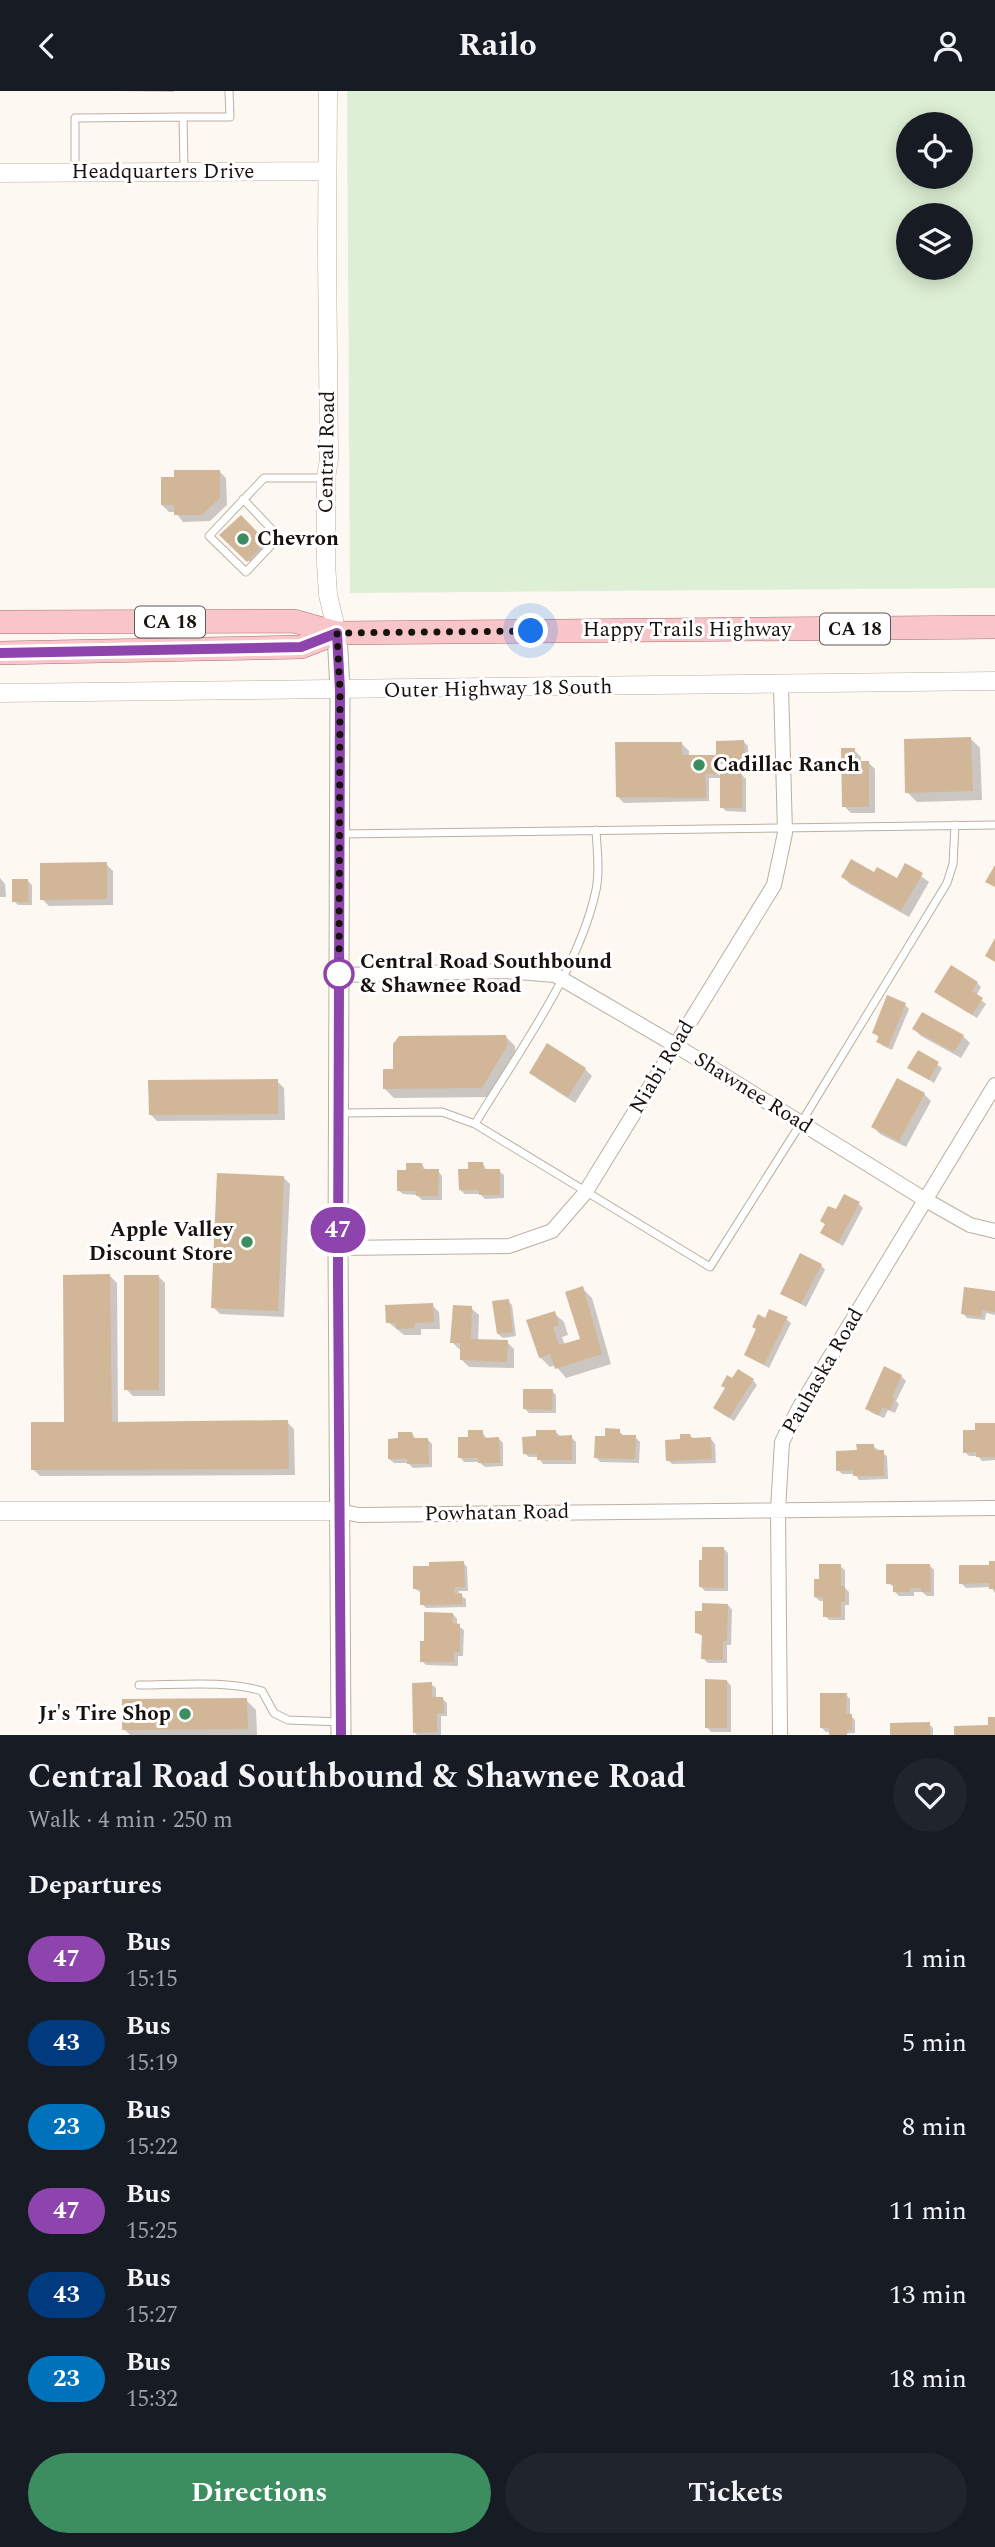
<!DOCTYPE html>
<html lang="en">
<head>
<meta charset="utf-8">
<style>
  body { margin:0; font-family:Spectral,serif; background:#20242c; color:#f1f3f6; height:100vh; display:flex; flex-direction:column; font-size:26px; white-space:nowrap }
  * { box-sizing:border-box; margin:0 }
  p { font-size:23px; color:#9ea1a6 }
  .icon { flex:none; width:38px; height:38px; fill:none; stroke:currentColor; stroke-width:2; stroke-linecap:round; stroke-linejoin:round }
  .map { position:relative; height:1644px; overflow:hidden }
  .drawer { display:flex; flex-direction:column; background:#171b24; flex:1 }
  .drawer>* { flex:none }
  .badge { padding:0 14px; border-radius:23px; font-size:24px; line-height:46px }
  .controls { position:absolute; left:896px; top:21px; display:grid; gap:14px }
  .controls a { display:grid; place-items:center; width:77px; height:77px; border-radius:50%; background:#171b24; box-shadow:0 4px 18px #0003; font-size:35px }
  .you { position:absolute; width:35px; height:35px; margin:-18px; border:5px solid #fff; border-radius:50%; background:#1a73e8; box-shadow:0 0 0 10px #1a73e833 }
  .map>.badge { position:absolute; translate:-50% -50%; box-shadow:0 0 0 4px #fff }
  h2 { padding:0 28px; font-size:26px; line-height:63px }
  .round { display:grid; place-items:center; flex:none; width:74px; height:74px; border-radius:37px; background:#20242c }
  .summary { display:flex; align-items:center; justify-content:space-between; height:119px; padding:0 28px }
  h1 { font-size:33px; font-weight:700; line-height:52px }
  .primary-button { display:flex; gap:14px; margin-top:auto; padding:14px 28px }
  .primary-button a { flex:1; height:80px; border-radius:42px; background:#3c8e60; color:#fff; font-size:28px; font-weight:700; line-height:80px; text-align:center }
  .primary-button a+a { background:#20242c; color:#f1f3f6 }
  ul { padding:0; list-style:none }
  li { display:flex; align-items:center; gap:21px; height:84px; padding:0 28px }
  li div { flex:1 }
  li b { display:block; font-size:26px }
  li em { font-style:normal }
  li .badge { min-width:77px; font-weight:700; text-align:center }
  header { display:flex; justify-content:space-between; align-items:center; height:91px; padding:0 28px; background:#171b24; font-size:32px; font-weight:700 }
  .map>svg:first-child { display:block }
  .green { fill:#ddefd4; fill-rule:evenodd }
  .shadow { fill:#0003 }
  .building { fill:#d1b798 }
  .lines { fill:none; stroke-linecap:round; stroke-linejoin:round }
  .service-casing { stroke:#bcafa0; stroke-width:9 }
  .minor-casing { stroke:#bcafa0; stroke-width:16 }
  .tertiary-casing { stroke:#bcafa0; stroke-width:19 }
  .secondary-casing { stroke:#bcafa0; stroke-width:21 }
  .primary-casing { stroke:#a76e70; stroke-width:24 }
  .service { stroke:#fff; stroke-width:7 }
  .minor { stroke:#fff; stroke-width:14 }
  .tertiary { stroke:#fff; stroke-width:18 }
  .secondary { stroke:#fff; stroke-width:19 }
  .primary { stroke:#f8c6ca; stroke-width:23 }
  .line-casing { stroke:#fff; stroke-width:16 }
  .line { stroke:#8e44ad; stroke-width:10 }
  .walk { stroke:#17120d; stroke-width:7; stroke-dasharray:0 12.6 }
  .poi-dot { fill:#3c8e60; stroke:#fff; stroke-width:2.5 }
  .stop-dot { fill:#fff; stroke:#8e44ad; stroke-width:3.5 }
  .labels { text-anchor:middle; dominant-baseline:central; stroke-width:6; stroke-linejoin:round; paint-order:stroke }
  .shield { fill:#fff; stroke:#5d5956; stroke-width:2 }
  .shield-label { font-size:19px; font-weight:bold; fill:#17120d }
  .street-label { font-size:21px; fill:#17120d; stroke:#fff }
  .poi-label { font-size:21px; font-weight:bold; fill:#17120d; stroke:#fff; text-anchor:start }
  .stop-label { font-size:21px; font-weight:bold; fill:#17120d; stroke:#fff; text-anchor:start }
</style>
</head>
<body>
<header><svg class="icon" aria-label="back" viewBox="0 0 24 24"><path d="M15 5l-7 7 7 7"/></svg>Railo<svg class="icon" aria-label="person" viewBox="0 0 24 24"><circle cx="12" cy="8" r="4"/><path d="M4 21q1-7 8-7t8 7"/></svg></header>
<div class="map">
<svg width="995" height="1644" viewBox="0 0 995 1644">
  <rect width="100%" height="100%" fill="#fef8f2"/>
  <path class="green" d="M347 0H995V497L350 502ZM908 33H961V86H908ZM908 124H961V177H908Z"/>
  <path class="shadow" d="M116 0H174V1Z
    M219 380 226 387 227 414 210 430 183 431 175 421H169L162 414Z
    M241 426 268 453 250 471 221 444Z
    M971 648 980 657 982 709 917 711 907 701Z
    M744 651 748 655V672L719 673V684L741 683 746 688V721L726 720 722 716 721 687H709V710L624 712 617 705 681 652 689 660V666H718Z
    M854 659 861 666V671H868L875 678V722H851L844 715Z
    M106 773 113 780V814L49 815 42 808Z
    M906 774 929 791 909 826 850 793 843 786 875 784 897 789Z
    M0 787 5 793 6 806H0Z
    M27 789 32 794V814H18L14 810Z
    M977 892 981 896 976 905 986 913 977 927 941 905Z
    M905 914 909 918 892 959 883 955 878 951 880 947 874 942Z
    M914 938 963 945 970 952 961 967 921 945Z
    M506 946 515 955 516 965 492 1006 394 1007 384 997 395 980Z
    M918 961 942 977 934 992 910 977Z
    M585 978 592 985 575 1012 538 988 531 982Z
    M277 990 284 997 285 1029 157 1030 150 1023Z
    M924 1003 931 1010 906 1056 880 1043 873 1036Z
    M422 1073 426 1080H438L442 1085V1109H422L417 1104 403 1103 398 1099 408 1080Z
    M483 1073 487 1080H499L504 1084V1107L485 1108 480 1103H465L460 1099 470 1080Z
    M283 1086 290 1093 284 1226 220 1223 213 1216Z
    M859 1113 863 1117 843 1155 822 1142 826 1134 822 1130 836 1121Z
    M821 1174 825 1179 806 1216 782 1202Z
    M110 1185 117 1192 118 1332 287 1331 294 1338 295 1384 40 1385 33 1378 66 1333Z
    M158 1185 165 1192V1305H133L126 1298Z
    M582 1197 592 1207 611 1273 566 1287 555 1274 550 1276 540 1266 554 1222 564 1231 568 1244 562 1246 565 1254 582 1249Z
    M995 1202V1224L986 1222 985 1229 967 1227 963 1222Z
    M508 1210 512 1214 516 1245 503 1247 498 1243Z
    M432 1214 439 1221 440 1238H421V1244H404L388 1231Z
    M471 1217 479 1224 478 1250 507 1251 514 1258V1277L469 1276 462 1269V1258H459L452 1251Z
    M786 1228 791 1232 769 1277 746 1264Z
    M901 1285 906 1290 896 1310 899 1313 895 1322 888 1319 884 1327 872 1322 867 1317Z
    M753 1289 757 1294 734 1330 715 1317Z
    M552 1300 556 1304V1322H529L525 1318Z
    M995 1335V1369L982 1370 978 1365H969L965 1361Z
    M619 1340 623 1344 635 1346 640 1351 639 1372 600 1371 596 1366 607 1347Z
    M482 1341 487 1348H499L503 1352V1375L485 1376 479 1371H464L460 1366 470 1348Z
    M556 1341 560 1345 571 1346 576 1351V1373H543L538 1366H529L524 1362Z
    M412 1342 416 1349H428L432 1353V1376L413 1377 408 1372H394L389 1368 400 1349Z
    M690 1344 694 1349 711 1348 715 1353 716 1372 672 1373 668 1369 682 1350Z
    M873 1355 887 1365 888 1388 859 1389 855 1383H842L838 1379 858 1361Z
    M724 1458 728 1462V1500H705L701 1496Z
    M463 1472 467 1476 468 1500H459V1504L466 1508V1516L426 1517 422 1513V1502L415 1498Z
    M995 1472V1502L991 1496 966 1497 961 1492Z
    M840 1475 845 1479V1497L849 1501V1514H845V1529H829L825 1525V1510H820L815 1506Z
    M930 1475 934 1479V1505H927L922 1501H914V1505H899L895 1501 894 1496 888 1492Z
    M728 1514 732 1519 731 1554H727V1572H708L703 1567 704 1546 697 1542Z
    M453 1523 457 1528V1534L464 1539 463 1565H458V1575L426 1574 422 1570Z
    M727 1590 731 1595V1641H711L707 1636Z
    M431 1593 436 1597V1608H443L447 1612V1625H441V1644H417L414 1641Z
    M846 1604 850 1608V1624L855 1629V1642L831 1644V1641H826L821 1636Z
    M246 1609 256 1619 257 1644H130L124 1638Z
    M929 1633 933 1637V1644H892Z"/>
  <path class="building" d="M174 379H220V407L202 424H174V414H161V386H174Z
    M241 424 267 451 247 471 219 444Z
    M971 646 973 700 905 702 904 648Z
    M744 649 745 669H716V683H705L706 707 616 706 615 651H682V664H716V650Z
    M841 657H855V670H869V716H842Z
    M720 682H742V717H720Z
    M851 768 874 781 877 776 897 787 905 772 923 782 901 820 841 786Z
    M107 771V808L40 809V772Z
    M995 774V796L985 791Z
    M12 788H28L29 811H12Z
    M995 847V871L985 865Z
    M951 874 978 891 972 900 983 907 972 924 934 901Z
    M887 904 906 912 888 956 876 951 879 945 872 942Z
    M922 921 964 944 954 961 912 938Z
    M506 944 507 955 482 997 383 998V978H393V953L399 945Z
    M547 952 586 977 568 1006 529 982Z
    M918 959 939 971 929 989 907 977Z
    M897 987 925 1002 899 1050 871 1036Z
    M278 988V1023L149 1024 148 989Z
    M468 1071H483L484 1078H500V1104H479V1099H459L458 1078H468Z
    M406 1072H422V1078H439L438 1105H416V1100H397V1079H406Z
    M217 1082 284 1085 278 1220 211 1217Z
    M844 1103 860 1111 838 1152 820 1142 825 1133 820 1130 828 1115 836 1118Z
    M800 1162 822 1173 801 1213 780 1203Z
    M110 1183 112 1331 288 1329 289 1378 31 1379V1331H64L63 1184Z
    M124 1184H159V1299H124Z
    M583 1195 602 1263 555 1278 550 1263 539 1267 526 1229 555 1220 559 1234 553 1236 559 1254 580 1248 565 1201Z
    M964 1196 995 1200V1221L982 1219 981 1226 961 1223Z
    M509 1208 513 1241 497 1243 492 1210Z
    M433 1212 434 1231 415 1232V1237L396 1238V1232H386L385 1214Z
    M453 1214 472 1215 471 1248 508 1249 507 1271 460 1269V1252H450Z
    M769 1218 788 1226 764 1274 744 1264 756 1238 752 1236 758 1223 765 1227Z
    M884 1275 902 1284 892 1306 895 1307 890 1319 883 1316 879 1324 865 1318Z
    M738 1278 754 1288 729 1327 713 1317 725 1297 721 1295 727 1284 732 1287Z
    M523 1298H553L552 1319 523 1318Z
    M975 1332H995V1366H976V1361L963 1362V1339H975Z
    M605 1337 620 1338V1344H636L635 1368 594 1367 595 1345H605Z
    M468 1339H483V1347L499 1346 500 1372H478V1367H458V1346H468Z
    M536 1339H556V1345L572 1344V1369H537V1363H523L522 1346 536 1345Z
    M398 1341H412L413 1347H428L429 1373H407V1368H388V1348L398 1347Z
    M680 1343H690L691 1347 711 1346 712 1368 666 1370 665 1349 680 1348Z
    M856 1353H874V1359H884V1385H853V1379L836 1380V1360L857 1359Z
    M702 1456H724V1497L699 1496V1469H702Z
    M464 1470 465 1496H455V1503L462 1502 463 1513 420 1514V1498H413V1475H429V1471Z
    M989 1470H995V1498H989V1492L959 1493V1474H989Z
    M819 1473H841V1495H845V1511H841V1526H823V1506H814V1488H819Z
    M886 1473H930L931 1501H921V1497H910V1501H893V1493H886Z
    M702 1512 728 1513 727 1550H723V1569L701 1568 702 1543 695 1542V1520H702Z
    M424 1521 453 1522V1532L460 1533V1561H454V1571H420V1550H424Z
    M705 1588 727 1589V1637H705Z
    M432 1591V1606H443L444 1622H437V1641L413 1642 412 1592Z
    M820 1602H847L846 1623H852V1639H847V1644H829V1637H820Z
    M247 1607 248 1638 122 1639V1608Z
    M988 1626H995V1644H954V1635L988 1634Z
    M930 1631V1644H890V1632Z"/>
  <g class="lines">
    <g class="service-casing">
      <path id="service" d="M183 26H230L229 0
        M75 81V27L183 26 184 79
        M243 408 279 446 246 481 209 445 264 387H325
        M341 743 995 734
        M340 1022 442 1021 475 1033 710 1176 801 1032 947 792 953 773 955 734
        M475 1033C517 963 579 879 596 799 600 780 597 758 596 739
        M139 1594C177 1594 226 1589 262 1600L274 1622 288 1629 341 1631"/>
    </g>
    <g class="minor-casing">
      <path id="minor" d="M339 884 504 880 555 884 675 954 924 1108 970 1134 995 1140
        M338 1157 509 1155 552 1140 585 1102 774 794 785 742 781 594
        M339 1420 359 1424 995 1417
        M780 1644 778 1419 782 1351 798 1319 995 994"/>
    </g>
    <g class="tertiary-casing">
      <path id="tertiary" d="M328 0 327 160 329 368 326 387V472L328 504 337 542
        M0 82 327 80
        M0 602 995 590
        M0 1420H339"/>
    </g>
    <g class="secondary-casing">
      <path id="secondary" d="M337 542 340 599 338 1157 341 1644"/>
    </g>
    <g class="primary-casing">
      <path id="primary" d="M0 531 294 530 337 542 995 536
        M0 562 301 556 337 542"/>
    </g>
    <use href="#service" class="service"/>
    <use href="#minor" class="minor"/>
    <use href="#tertiary" class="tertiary"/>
    <use href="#secondary" class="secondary"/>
    <use href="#primary" class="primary"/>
  </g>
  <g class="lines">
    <g class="line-casing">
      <path id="line" d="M0 562 301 556 337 542 340 600 338 1184 341 1644"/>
    </g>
    <use href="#line" class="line"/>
    <path class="walk" d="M339 883 340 600 337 542 531 540"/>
  </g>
  <g class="poi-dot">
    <circle cx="243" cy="448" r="7"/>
    <circle cx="699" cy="674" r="7"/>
    <circle cx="247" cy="1151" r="7"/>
    <circle cx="185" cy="1623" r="7"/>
  </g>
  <circle class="stop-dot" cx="339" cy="883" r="14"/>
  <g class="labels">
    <g class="shield">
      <rect x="135" y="515.5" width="70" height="31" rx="5"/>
      <rect x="820" y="522.5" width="70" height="31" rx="5"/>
    </g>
    <g class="shield-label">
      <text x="170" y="531">CA 18</text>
      <text x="855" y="538">CA 18</text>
    </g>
    <g class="street-label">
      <text x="163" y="81">Headquarters Drive</text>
      <text transform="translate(327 361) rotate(-89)">Central Road</text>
      <text x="687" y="539">Happy Trails Highway</text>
      <text transform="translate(498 598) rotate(-1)">Outer Highway 18 South</text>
      <text transform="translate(662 976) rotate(-59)">Niabi Road</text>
      <text transform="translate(753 1002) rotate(32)">Shawnee Road</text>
      <text transform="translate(823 1280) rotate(-60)">Pauhaska Road</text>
      <text transform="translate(497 1422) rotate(-1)">Powhatan Road</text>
    </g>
    <g class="poi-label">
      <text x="257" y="448">Chevron</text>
      <text x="713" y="674">Cadillac Ranch</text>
      <text x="233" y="1139" text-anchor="end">Apple Valley<tspan x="233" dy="24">Discount Store</tspan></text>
      <text x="171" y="1623" text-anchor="end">Jr's Tire Shop</text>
    </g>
    <g class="stop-label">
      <text x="360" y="871">Central Road Southbound<tspan x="360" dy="24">&amp; Shawnee Road</tspan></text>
    </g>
  </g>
</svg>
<div class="controls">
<a><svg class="icon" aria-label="locate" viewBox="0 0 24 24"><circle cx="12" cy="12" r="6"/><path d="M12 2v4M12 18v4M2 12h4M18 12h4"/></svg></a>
<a><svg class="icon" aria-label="layers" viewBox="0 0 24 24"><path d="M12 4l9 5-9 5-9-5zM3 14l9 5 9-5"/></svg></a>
</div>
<div class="you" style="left:531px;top:540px"></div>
<b class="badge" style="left:338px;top:1139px;background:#8e44ad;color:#fff">47</b>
</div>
<section class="drawer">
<div class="summary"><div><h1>Central Road Southbound &amp; Shawnee Road</h1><p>Walk · 4 min · 250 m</p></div><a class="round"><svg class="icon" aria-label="heart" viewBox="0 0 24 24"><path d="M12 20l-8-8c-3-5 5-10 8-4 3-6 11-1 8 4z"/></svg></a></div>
<h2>Departures</h2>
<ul>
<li><span class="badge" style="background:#8e44ad;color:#fff">47</span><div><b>Bus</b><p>15:15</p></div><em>1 min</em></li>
<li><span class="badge" style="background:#003b80;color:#fff">43</span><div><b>Bus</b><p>15:19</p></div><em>5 min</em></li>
<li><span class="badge" style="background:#0072bc;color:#fff">23</span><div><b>Bus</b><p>15:22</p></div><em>8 min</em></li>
<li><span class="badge" style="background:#8e44ad;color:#fff">47</span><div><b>Bus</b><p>15:25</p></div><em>11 min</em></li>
<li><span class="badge" style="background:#003b80;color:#fff">43</span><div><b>Bus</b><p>15:27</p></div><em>13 min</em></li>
<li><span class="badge" style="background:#0072bc;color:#fff">23</span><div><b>Bus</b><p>15:32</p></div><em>18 min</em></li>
</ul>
<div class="primary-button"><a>Directions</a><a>Tickets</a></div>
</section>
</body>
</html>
